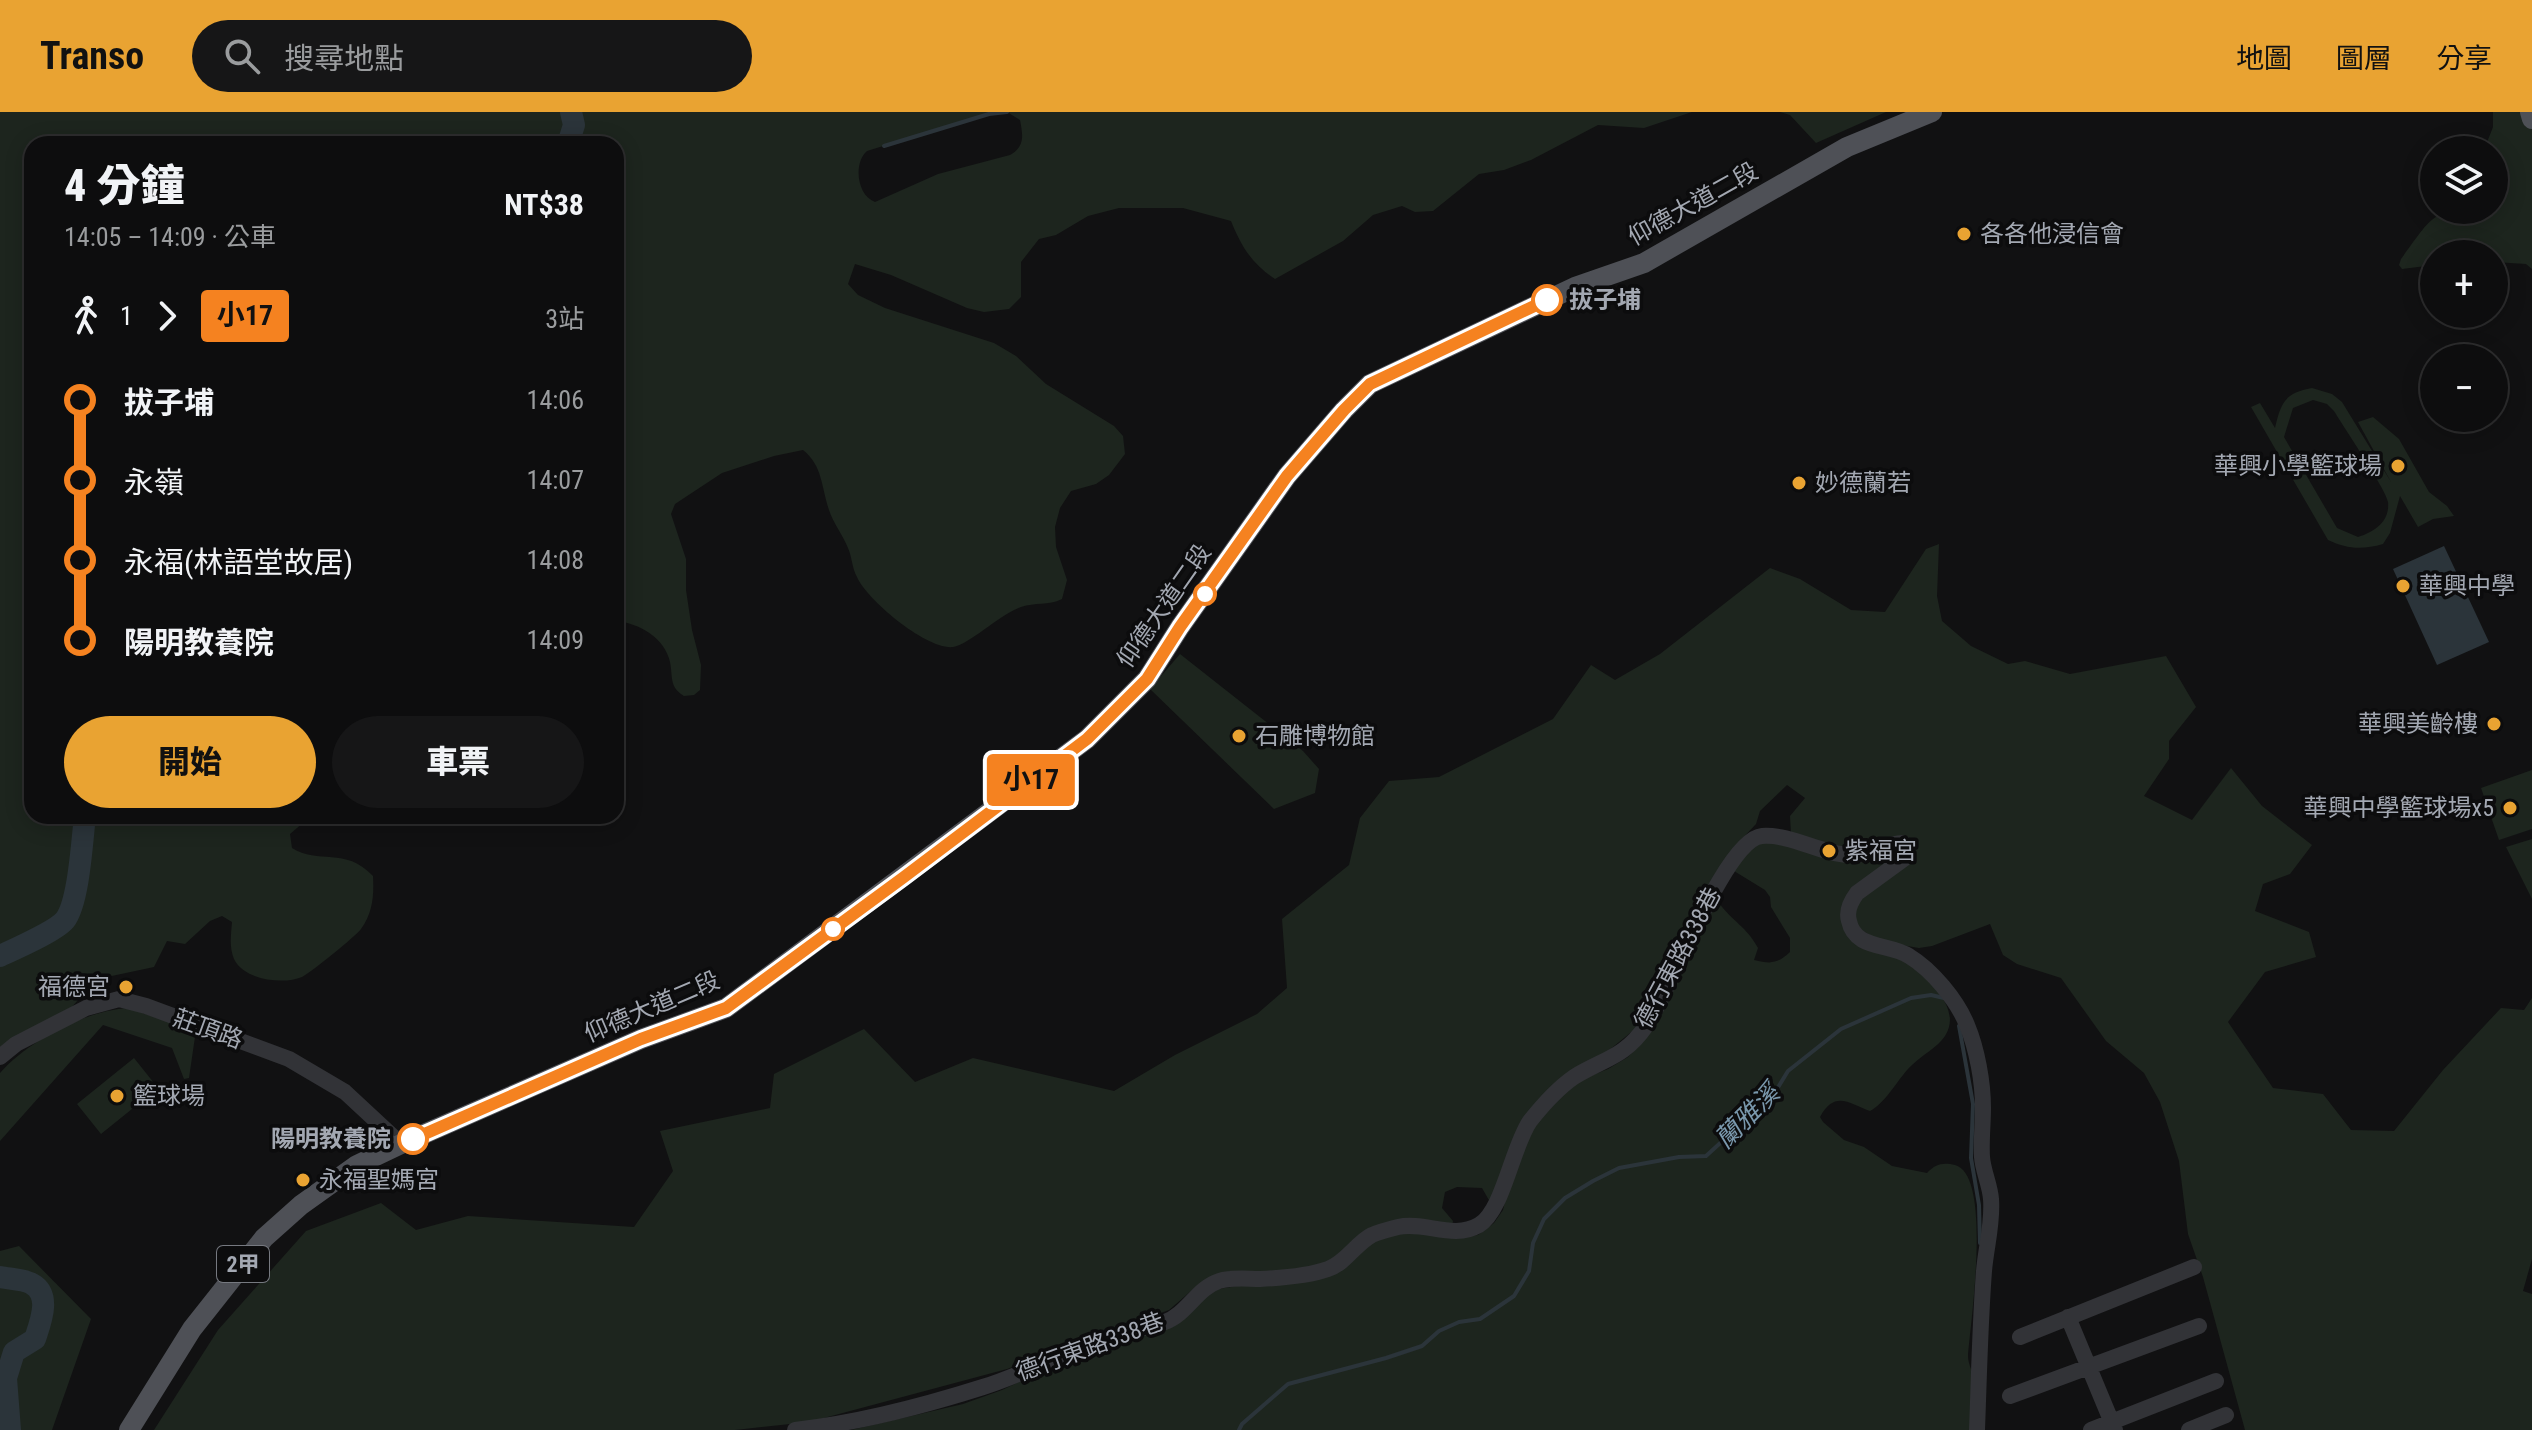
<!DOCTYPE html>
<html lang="zh-TW">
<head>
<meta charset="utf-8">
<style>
  body { margin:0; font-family:"Roboto Condensed","Noto Sans TC",sans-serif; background:#161617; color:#f1f3f6; height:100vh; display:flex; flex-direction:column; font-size:30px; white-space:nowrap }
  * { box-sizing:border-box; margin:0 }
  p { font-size:26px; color:#9a9c9e }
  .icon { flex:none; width:44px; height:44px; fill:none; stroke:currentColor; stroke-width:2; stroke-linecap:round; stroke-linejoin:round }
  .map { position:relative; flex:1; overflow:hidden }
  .details { position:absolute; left:24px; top:24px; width:600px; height:688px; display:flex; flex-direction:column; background:#0d0d0e; border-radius:24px; box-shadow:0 4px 20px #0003,0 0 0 2px #2d2d2e }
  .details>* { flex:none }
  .badge { padding:0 16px; border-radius:6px; font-size:28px; line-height:52px }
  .controls { position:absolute; left:2420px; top:24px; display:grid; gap:16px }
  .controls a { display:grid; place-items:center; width:88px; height:88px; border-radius:50%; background:#0d0d0e; box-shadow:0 4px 20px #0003,0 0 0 2px #2d2d2e; font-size:40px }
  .map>.badge { position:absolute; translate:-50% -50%; box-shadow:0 0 0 4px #fff }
  .legs { display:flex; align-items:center; gap:12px; height:88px; padding:0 40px; font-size:26px }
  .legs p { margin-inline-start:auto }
  .summary { display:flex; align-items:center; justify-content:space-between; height:136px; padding:0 40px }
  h1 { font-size:44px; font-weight:800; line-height:60px }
  .action { display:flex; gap:16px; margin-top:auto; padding:16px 40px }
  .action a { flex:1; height:92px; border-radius:48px; background:#e9a332; color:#111; font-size:32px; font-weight:800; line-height:92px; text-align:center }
  .action a+a { background:#161617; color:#f1f3f6 }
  ul { padding:0 40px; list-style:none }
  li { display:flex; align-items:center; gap:28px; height:80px; font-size:30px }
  li i { display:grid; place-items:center; width:12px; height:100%; margin:0 10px; background:currentColor }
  li i::after { content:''; width:20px; height:20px; margin:-10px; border:6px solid; border-radius:50%; background:#0d0d0e }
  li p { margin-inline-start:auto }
  li:first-child i { background:linear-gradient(#0000 50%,currentColor 0) }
  li:last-child i { background:linear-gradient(currentColor 50%,#0000 0) }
  header { display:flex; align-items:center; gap:48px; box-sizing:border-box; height:112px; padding:0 40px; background:#e9a332; color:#111 }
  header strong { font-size:38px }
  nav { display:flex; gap:44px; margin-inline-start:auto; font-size:28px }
  .search { width:560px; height:72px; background:#161617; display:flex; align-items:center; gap:20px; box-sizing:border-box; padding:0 28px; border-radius:44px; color:#9a9c9e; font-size:30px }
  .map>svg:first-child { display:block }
  .green { fill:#1d251e; fill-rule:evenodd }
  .water { fill:#2b343a }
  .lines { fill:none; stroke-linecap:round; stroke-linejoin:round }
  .stream { stroke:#2b343a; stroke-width:4 }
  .river { stroke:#2b343a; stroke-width:22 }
  .minor { stroke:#323337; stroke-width:16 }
  .major { stroke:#4e5056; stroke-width:20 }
  .line-1-casing { stroke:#fff; stroke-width:18 }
  .line-1 { stroke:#f58220; stroke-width:12 }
  .poi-dot { fill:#e9a332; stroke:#0c0c0d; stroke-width:3 }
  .stop-1-dot { fill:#fff; stroke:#f58220; stroke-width:4 }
  .labels { text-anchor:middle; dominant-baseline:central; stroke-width:7; stroke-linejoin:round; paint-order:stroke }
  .shield { fill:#0c0c0d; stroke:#767980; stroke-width:2 }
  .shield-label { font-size:22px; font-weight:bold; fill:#a3a8b2 }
  .street-label { font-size:24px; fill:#a3a8b2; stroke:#0c0c0d }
  .poi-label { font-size:24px; fill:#a3a8b2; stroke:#0c0c0d; text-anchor:start }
  .stop-label { font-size:24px; font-weight:bold; fill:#a3a8b2; stroke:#0c0c0d; text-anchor:start }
  .water-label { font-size:26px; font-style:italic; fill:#7a98ad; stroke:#0c0c0d }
</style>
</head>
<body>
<header>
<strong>Transo</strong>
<div class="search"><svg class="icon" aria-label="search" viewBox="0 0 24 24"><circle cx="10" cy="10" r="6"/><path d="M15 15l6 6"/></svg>搜尋地點</div>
<nav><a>地圖</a><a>圖層</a><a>分享</a></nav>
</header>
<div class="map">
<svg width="2532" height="1318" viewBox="0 0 2532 1318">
  <rect width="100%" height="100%" fill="#111112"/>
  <path class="green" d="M0 0H993L867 39C853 51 857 84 875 90L938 62 1010 43C1025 34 1023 24 1020 8L1007 0H1692L1644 16 1598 13 1531 48 1504 58 1479 62 1433 99 1415 100 1402 94 1373 103 1343 129 1275 167C1252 152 1241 134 1231 109L1183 96H1119L1088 104 1056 123 1039 127 1021 150V185L1009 197 984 200 967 196 891 163 855 152 848 172 858 183 885 196 994 231 1016 244 1046 272 1114 314 1123 324 1125 342 1109 363 1096 372 1071 379 1060 396 1055 415 1056 435 1067 468 1062 487C1048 494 1035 490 1021 495 1000 502 970 532 953 535 927 538 867 488 857 465 852 456 852 445 848 436 843 423 833 411 829 398 821 375 823 354 803 338L774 344 722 361 675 392 671 402 686 447V478L692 518 701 553 700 578 694 583 684 584C669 575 673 565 670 550 665 526 639 511 616 509V32H32V704H311L290 722 292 736C318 753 345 734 373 764 374 783 373 801 361 817 356 824 309 862 302 865 283 873 244 868 234 847 229 835 231 823 232 810L222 804 210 809 185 832 167 829 154 855 107 865 83 882 72 895 0 937Z
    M1780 0H1886L1816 31 1790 3Z
    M2493 0H2528L2532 18V157L2526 152 2494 150V142H2434V153L2402 157 2399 153 2401 147C2437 98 2431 98 2494 98V38H2484L2493 15Z
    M2312 276 2332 282 2342 290 2391 370 2358 310 2373 305 2399 327 2429 380 2447 394 2454 404 2433 407 2418 415 2400 384 2390 421 2383 432C2362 438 2347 437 2328 428L2251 295 2260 291 2275 316C2281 290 2285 281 2312 276ZM2313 288 2327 292 2334 299C2343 314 2387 379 2388 390 2390 410 2374 420 2358 425L2337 416 2284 325 2293 296Z
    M1939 432 1937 484 1942 509 1971 534 2008 552 2025 549 2070 562 2166 544 2196 595 2169 629V647L2144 684 2192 708 2231 656 2262 694 2312 733 2290 762 2263 772 2255 799 2309 820 2316 845 2265 860 2228 910 2273 976 2323 982 2351 1018 2394 1019 2443 958 2501 896 2524 898 2532 886V1147L2523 1179 2532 1182V1318H2245L2203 1165 2188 1122 2179 1049 2160 990 2144 961 2106 929 2061 866 2017 852 2003 843 1990 812 1932 834 1919 836 1866 827 1854 809 1858 786 1911 738 1852 737 1791 722 1790 704 1805 686 1787 673 1760 699 1756 712 1740 729 1708 777 1635 917 1527 1005 1490 1090 1482 1076 1457 1075 1445 1080 1442 1096 1453 1109 1452 1114 1406 1108 1325 1153 1207 1169 1191 1179 1169 1198 1007 1257 809 1310 735 1318H154L218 1218 306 1119 381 1091 416 1118 468 1104 634 1115 673 1059 660 1019 770 996 774 962 864 917 915 970 973 946 1114 979 1175 943 1257 902 1287 876 1282 807 1349 753 1360 706 1389 669 1439 665 1553 607 1591 553 1615 568 1660 542 1770 456 1800 467 1851 498 1885 500 1926 437Z
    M1180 542 1303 639 1319 657 1315 681 1274 697 1150 577Z
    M2532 658V717L2499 728 2481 676Z
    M2532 727V787L2506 735Z
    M1761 730 1882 742 1904 738 1879 760 1844 807C1874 826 1973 881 1945 924 1937 936 1922 943 1912 953 1898 966 1887 990 1870 999 1850 992 1835 977 1820 1005L1823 1010 1844 1028 1864 1035 1892 1054 1927 1061C1935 1052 1943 1050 1955 1053 1993 1063 1970 1213 1968 1244 1968 1252 1973 1260 1974 1268 1977 1284 1974 1302 1973 1318H851L963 1292 1002 1278 1065 1248 1145 1219 1211 1178 1332 1160 1370 1129 1402 1119 1464 1125 1478 1123 1494 1111 1503 1098 1512 1061 1528 1021 1575 970 1608 957 1628 945 1648 923 1713 796 1719 791C1733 810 1746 814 1758 836L1754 848C1771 852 1777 852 1790 840V826L1771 795 1770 785 1765 778 1734 759 1746 738Z
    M127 896 196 918 189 966 184 967 172 936 103 913 0 1029V961C28 929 85 899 127 896Z
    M134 946 158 976 101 1022 77 992Z
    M19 1134 91 1207 52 1318H0V1139Z"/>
  <path class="water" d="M2444 434 2489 530 2437 553 2393 457Z"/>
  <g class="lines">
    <path class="stream" d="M884 34 989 2 1007 0
      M1959 914 1973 992 1971 1046 1979 1093 1980 1131
      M1239 1318 1242 1312 1288 1272 1386 1246 1422 1234 1439 1219 1459 1210 1480 1207 1514 1184 1529 1159 1533 1131 1544 1107 1565 1086 1593 1069 1619 1056 1679 1045 1706 1044 1774 982 1788 959 1841 917 1911 886 1931 883 1944 886"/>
    <path class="river" d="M568 32 574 13 571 0
      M0 844C15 837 56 819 65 808 79 790 82 728 85 704
      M0 1165C9 1167 24 1167 32 1172 52 1183 40 1211 35 1227L14 1240 6 1266 10 1318"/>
    <path class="minor" d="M0 945 16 932 86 896 119 887 146 894 289 947 345 980 401 1032
      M2068 1205 2115 1318
      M2020 1225 2194 1155
      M2010 1284 2199 1214
      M795 1318C859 1311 923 1294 983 1275 1025 1262 1064 1240 1105 1226 1124 1219 1145 1217 1165 1210 1187 1202 1197 1176 1219 1169 1232 1165 1247 1167 1260 1167 1282 1166 1308 1164 1328 1157 1346 1151 1356 1131 1372 1123 1379 1120 1390 1117 1398 1115 1425 1109 1453 1128 1479 1113 1503 1099 1512 1035 1530 1009 1542 994 1558 976 1574 965 1603 947 1624 946 1646 914 1669 881 1725 727 1762 724 1792 722 1820 742 1850 743 1869 744 1884 731 1903 731L1907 736 1905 746 1857 781C1851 789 1846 799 1849 809 1855 838 1889 831 1909 844 1932 858 1957 888 1967 913 1977 937 1983 970 1983 996 1983 1012 1981 1029 1982 1045 1983 1059 1990 1073 1991 1087 1993 1111 1986 1135 1984 1159 1980 1212 1979 1265 1977 1318
      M2091 1318 2216 1269
      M2189 1318 2226 1303"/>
    <path class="major" d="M2530 0 2532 7
      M129 1318 192 1217 264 1126 301 1093 357 1053 401 1032 641 927 726 896 1087 627 1147 567 1180 515 1287 364 1344 298 1370 272 1575 175 1644 151 1847 35 1932 0"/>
  </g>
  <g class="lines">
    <g class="line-1-casing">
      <path id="line-1" d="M413 1027 641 927 726 896 904 765 1087 627 1147 567 1180 515 1287 364 1344 298 1370 272 1547 188"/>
    </g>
    <use href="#line-1" class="line-1"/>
  </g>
  <g class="poi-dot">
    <circle cx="1964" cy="122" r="8"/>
    <circle cx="2398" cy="354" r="8"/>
    <circle cx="1799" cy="371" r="8"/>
    <circle cx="2403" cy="474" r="8"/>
    <circle cx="2494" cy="612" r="8"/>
    <circle cx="1239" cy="624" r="8"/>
    <circle cx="2510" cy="696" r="8"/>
    <circle cx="1829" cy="739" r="8"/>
    <circle cx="126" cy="875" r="8"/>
    <circle cx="117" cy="984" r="8"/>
    <circle cx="303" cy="1068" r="8"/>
  </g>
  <g class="stop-1-dot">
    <circle cx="1547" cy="188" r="14"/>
    <circle cx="1205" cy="482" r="10"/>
    <circle cx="833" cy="817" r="10"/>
    <circle cx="413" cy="1027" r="14"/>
  </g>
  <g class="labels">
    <rect class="shield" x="217" y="1134" width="52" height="36" rx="6"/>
    <g class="shield-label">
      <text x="243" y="1152">2甲</text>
    </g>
    <g class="street-label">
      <text transform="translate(1693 92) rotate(-29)">仰德大道二段</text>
      <text transform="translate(1164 494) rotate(-55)">仰德大道二段</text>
      <text transform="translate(1678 846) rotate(-62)">德行東路338巷</text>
      <text transform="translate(652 895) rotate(-23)">仰德大道二段</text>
      <text transform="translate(208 917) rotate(20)">莊頂路</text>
      <text transform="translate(1090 1235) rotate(-20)">德行東路338巷</text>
    </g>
    <g class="poi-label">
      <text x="1980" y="122">各各他浸信會</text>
      <text x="2382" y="354" text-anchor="end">華興小學籃球場</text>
      <text x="1815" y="371">妙德蘭若</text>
      <text x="2419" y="474">華興中學</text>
      <text x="2478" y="612" text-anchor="end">華興美齡樓</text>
      <text x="1255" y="624">石雕博物館</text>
      <text x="2494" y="696" text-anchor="end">華興中學籃球場x5</text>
      <text x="1845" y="739">紫福宮</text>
      <text x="110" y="875" text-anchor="end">福德宮</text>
      <text x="133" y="984">籃球場</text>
      <text x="319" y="1068">永福聖媽宮</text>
    </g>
    <g class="stop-label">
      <text x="1569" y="188">拔子埔</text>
      <text x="391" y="1027" text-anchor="end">陽明教養院</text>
    </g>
    <g class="water-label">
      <text transform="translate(1747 1004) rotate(-45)">蘭雅溪</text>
    </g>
  </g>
</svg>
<div class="controls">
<a><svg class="icon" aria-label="layers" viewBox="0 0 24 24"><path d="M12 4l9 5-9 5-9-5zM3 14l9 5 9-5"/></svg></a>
<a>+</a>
<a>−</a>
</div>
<b class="badge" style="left:1031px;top:668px;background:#f58220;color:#111">小17</b>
<section class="details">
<div class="summary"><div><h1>4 分鐘</h1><p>14:05 – 14:09 · 公車</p></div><b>NT$38</b></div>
<div class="legs"><svg class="icon" aria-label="walk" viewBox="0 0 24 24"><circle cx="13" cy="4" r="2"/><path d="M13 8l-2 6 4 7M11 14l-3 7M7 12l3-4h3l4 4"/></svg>1<svg class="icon" aria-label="forward" viewBox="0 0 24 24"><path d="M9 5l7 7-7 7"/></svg><b class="badge" style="background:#f58220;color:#111">小17</b><p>3站</p></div>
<ul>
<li><i style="color:#f58220"></i><b>拔子埔</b><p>14:06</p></li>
<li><i style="color:#f58220"></i><span>永嶺</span><p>14:07</p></li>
<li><i style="color:#f58220"></i><span>永福(林語堂故居)</span><p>14:08</p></li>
<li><i style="color:#f58220"></i><b>陽明教養院</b><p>14:09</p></li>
</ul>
<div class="action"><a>開始</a><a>車票</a></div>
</section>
</div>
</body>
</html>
